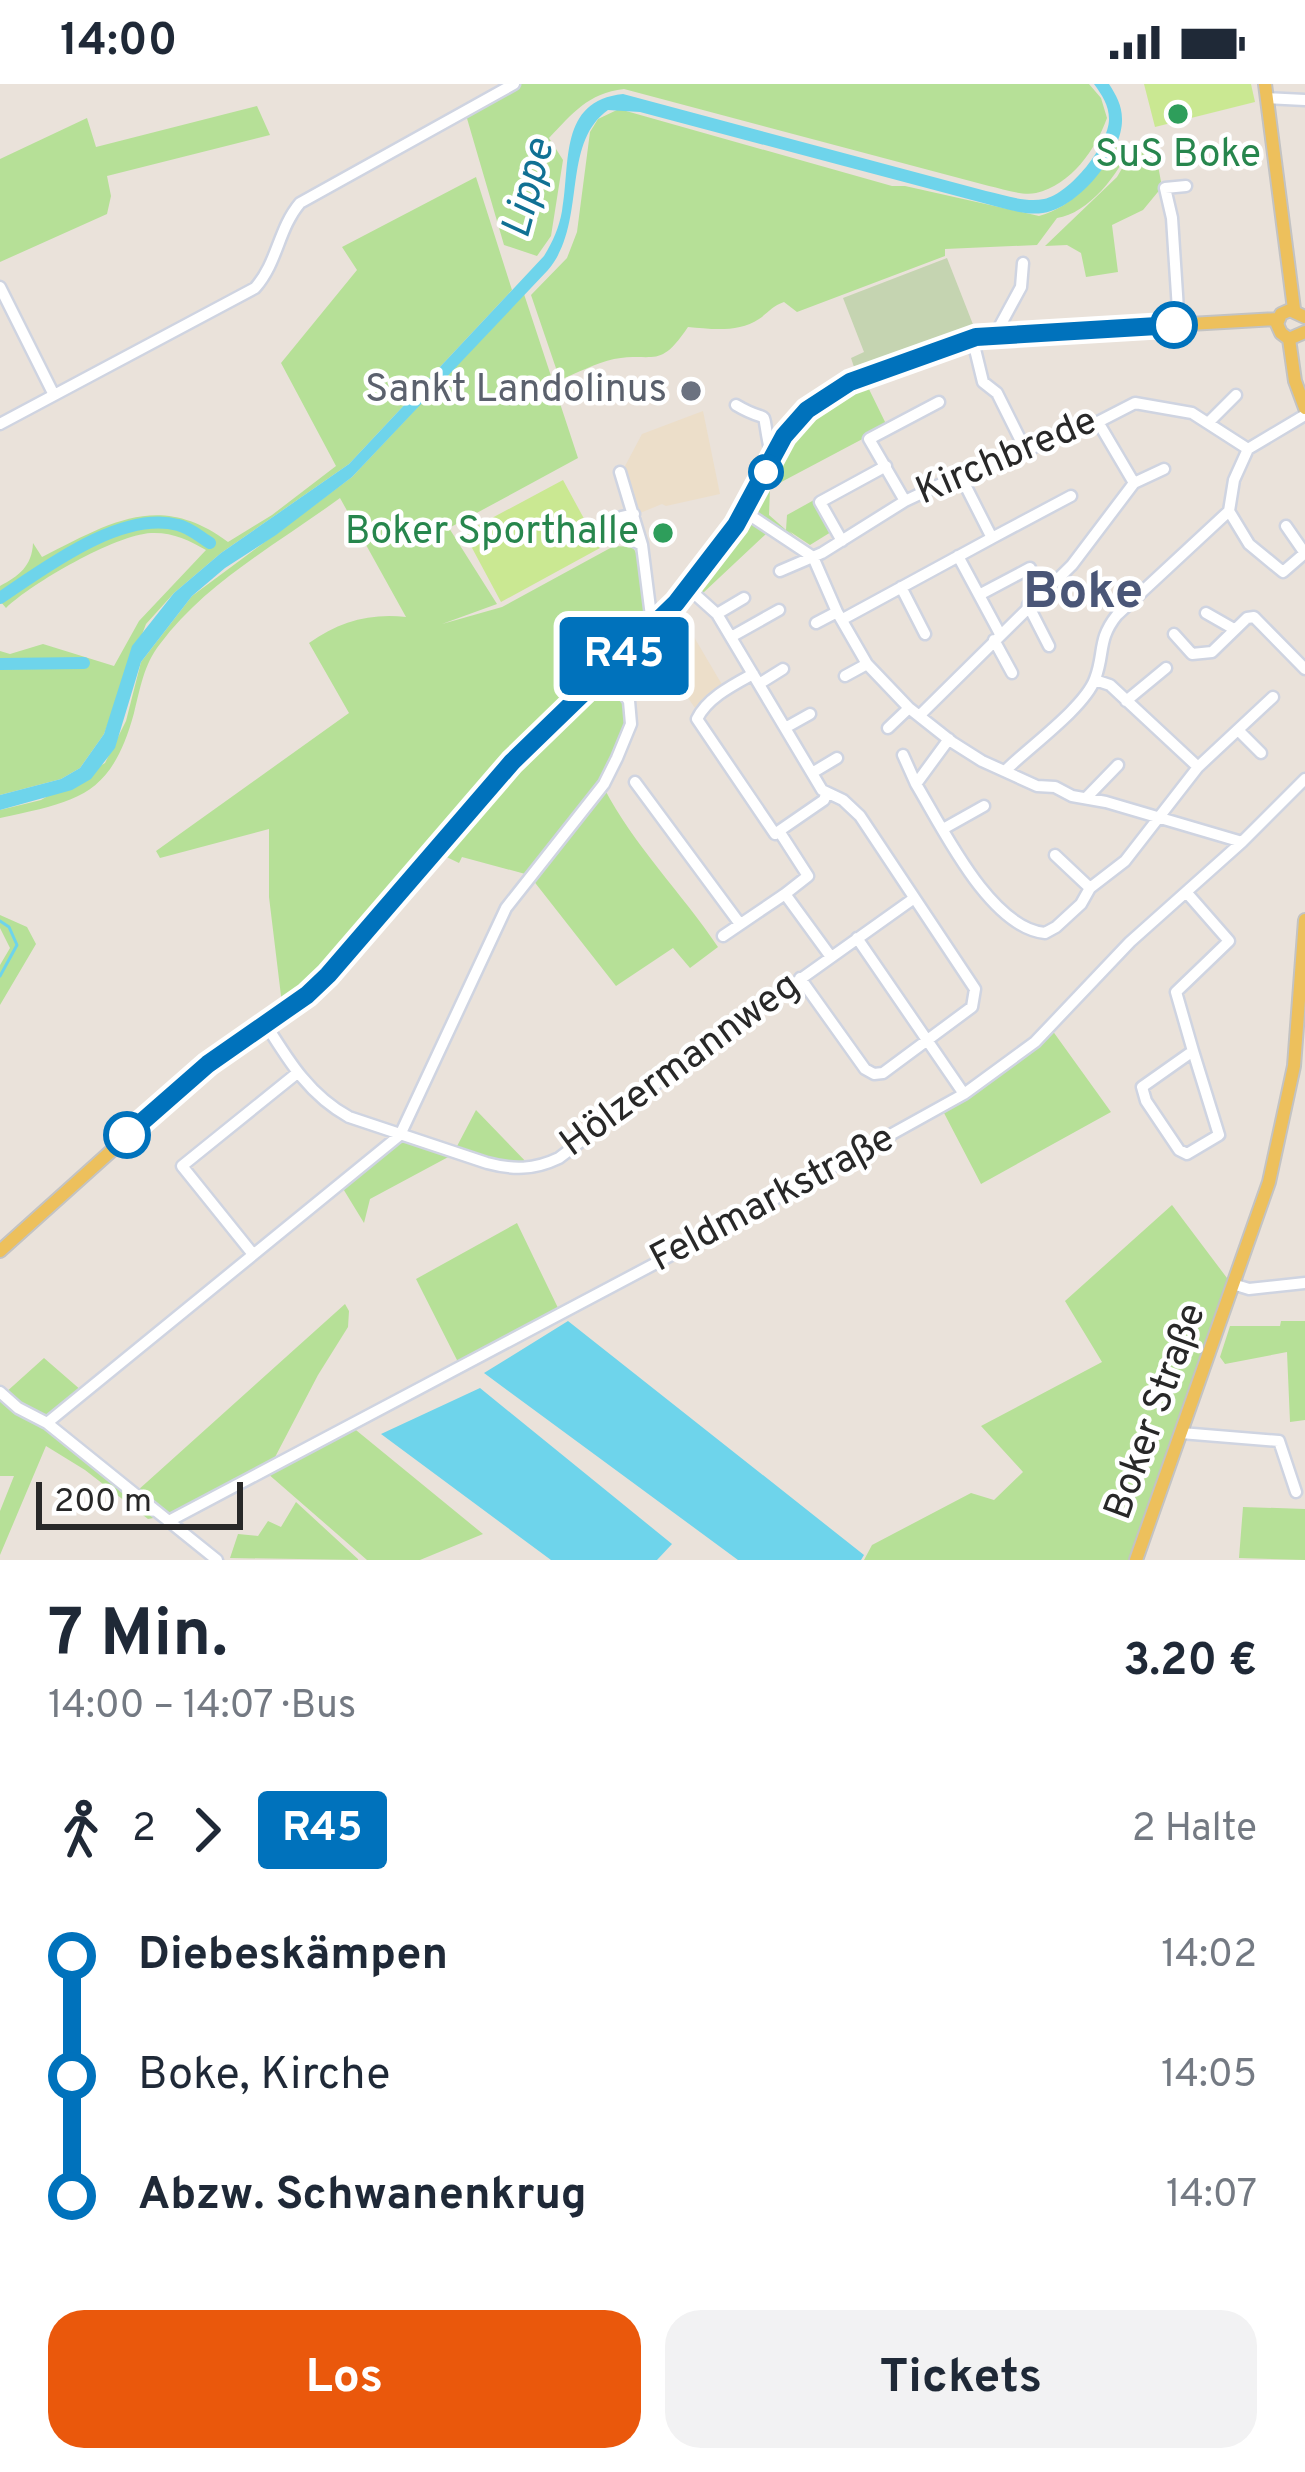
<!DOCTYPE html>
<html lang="de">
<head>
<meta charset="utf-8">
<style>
  body { margin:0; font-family:Overpass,sans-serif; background:#f2f2f3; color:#1f2937; height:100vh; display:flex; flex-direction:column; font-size:45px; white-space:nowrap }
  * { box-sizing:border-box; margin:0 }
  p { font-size:39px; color:#747a83 }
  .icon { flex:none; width:66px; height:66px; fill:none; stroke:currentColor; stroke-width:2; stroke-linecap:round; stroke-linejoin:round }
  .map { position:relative; height:1476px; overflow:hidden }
  .sheet { display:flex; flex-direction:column; background:#fff; flex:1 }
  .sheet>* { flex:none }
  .badge { padding:0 24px; border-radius:9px; font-size:42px; line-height:78px }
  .scale { position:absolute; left:36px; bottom:30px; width:207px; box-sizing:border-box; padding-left:12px; border:6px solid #282828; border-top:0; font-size:33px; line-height:42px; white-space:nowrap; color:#282828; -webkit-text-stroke:9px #fff; paint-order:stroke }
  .map>.badge { position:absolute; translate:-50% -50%; box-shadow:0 0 0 6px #fff }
  .legs { display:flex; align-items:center; gap:18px; height:132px; padding:0 48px; font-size:39px }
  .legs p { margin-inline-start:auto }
  .overview { display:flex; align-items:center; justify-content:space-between; height:204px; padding:0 48px }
  h1 { font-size:66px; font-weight:700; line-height:90px }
  .primary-button { display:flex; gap:24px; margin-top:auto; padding:24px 48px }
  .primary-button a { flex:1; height:138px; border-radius:36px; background:#ea580c; color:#fff; font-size:48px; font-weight:700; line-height:138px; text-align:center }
  .primary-button a+a { background:#f2f2f3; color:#1f2937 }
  ul { padding:0 48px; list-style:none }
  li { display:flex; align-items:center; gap:42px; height:120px; font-size:45px }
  li i { display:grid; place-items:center; width:18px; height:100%; margin:0 15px; background:currentColor }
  li i::after { content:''; width:30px; height:30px; margin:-15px; border:9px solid; border-radius:50%; background:#fff }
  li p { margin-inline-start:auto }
  li:first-child i { background:linear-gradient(#0000 50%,currentColor 0) }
  li:last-child i { background:linear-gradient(currentColor 50%,#0000 0) }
  .status { display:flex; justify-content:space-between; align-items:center; height:84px; padding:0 60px; background:#fff; direction:ltr }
  .status svg { height:33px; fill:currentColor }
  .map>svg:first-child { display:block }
  .education { fill:#ecdec9 }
  .green { fill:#b6e097 }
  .cemetery { fill:#c5d4b1 }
  .pitch { fill:#cae892 }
  .water { fill:#6ed4eb }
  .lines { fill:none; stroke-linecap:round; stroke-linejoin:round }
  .stream { stroke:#6ed4eb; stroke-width:3 }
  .river { stroke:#6ed4eb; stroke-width:12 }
  .minor-casing { stroke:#cfd4e1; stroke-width:15 }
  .major-casing { stroke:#c3c3c3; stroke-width:16 }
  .minor { stroke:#fff; stroke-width:10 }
  .major { stroke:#edc05c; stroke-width:12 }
  .line-1-casing { stroke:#fff; stroke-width:27 }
  .line-1 { stroke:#0072bc; stroke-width:18 }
  .leisure-dot { fill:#2e9e5b; stroke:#fff; stroke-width:4.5 }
  .stop-1-dot { fill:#fff; stroke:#0072bc; stroke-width:6 }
  .worship-dot { fill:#6b7280; stroke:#fff; stroke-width:4.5 }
  .labels { text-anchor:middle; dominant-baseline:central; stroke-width:9; stroke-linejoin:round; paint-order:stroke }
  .leisure-label { font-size:39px; fill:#27864d; stroke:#fff }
  .worship-label { font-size:39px; fill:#5b616d; stroke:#fff; text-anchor:end }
  .street-label { font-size:39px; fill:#282828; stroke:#fff }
  .water-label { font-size:42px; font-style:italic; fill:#107194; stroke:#fff }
  .district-label { font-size:51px; font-weight:bold; fill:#4a5677; stroke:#fff }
</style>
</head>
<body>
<div class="status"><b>14:00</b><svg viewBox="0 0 49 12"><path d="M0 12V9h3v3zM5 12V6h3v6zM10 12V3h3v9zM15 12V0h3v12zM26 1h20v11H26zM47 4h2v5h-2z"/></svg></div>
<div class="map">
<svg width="1305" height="1476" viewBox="0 0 1305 1476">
  <rect width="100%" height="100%" fill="#eae2da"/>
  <path class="education" d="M703 327 720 410 666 422 662 420 640 429 624 384 642 350Z
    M684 536 724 604 695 624 656 568Z"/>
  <path class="green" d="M520 0H1089L1101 14 1107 34C1096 65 1071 101 1036 109 1022 112 1003 105 989 102L624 5C588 9 572 30 549 54L563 76 551 152 537 172 504 161 466 31Z
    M257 22 270 51 107 92 111 112 107 130 0 178V75L87 34 96 63Z
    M619 25 892 102H905L1039 132C1074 123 1100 90 1118 59L1130 62C1120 89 1088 130 1057 134L1037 161 945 165V172L797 228 784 218C772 222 769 228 759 235 738 249 711 245 688 243 659 286 655 268 614 275 596 279 577 289 560 296L531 211 567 174 577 148 590 48 598 35Z
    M1154 60 1162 103 1143 126 1112 141 1118 188 1086 193 1081 169 1067 161 1045 162 1117 93 1135 62Z
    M476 93 512 206 349 380 221 469 174 509 146 540 104 650 80 684 61 695 0 711V567L10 570 43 560 114 582 139 537 206 466C189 456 172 448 151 449 115 451 32 499 6 524L0 517V502C19 492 32 482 33 459L42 473C110 439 159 407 228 458L272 431 336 382 281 279 357 186 342 163Z
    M524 210 578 374 449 444 497 520 442 540 502 523 614 462 633 463 636 469 653 539 506 675 319 892 282 920 269 813V745L160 774 156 767 349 629 309 559C339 538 369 529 406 533L340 414C279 459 206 498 160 560 144 580 140 605 134 629 111 713 78 717 0 734V726L41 716 105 679 126 637 141 578 192 512 352 393Z
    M866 299 887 342 770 404 769 431 786 446 787 431 814 416 831 448 810 461 789 447 809 465 767 449 703 509 699 505 756 429 785 372 811 335 834 314Z
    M609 592 628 619V640L604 704C634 762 682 809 718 863L690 884 673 864 616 902 529 791 462 773 459 779 436 768 462 735Z
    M0 831 27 843 36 860 0 921V881L10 864 0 844Z
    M1052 946 1111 1028 981 1100 944 1029 1016 979Z
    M476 1026 531 1083H510L455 1066Z
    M401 1055 452 1071 370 1115 364 1139 342 1103Z
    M1172 1121 1230 1198 1129 1476H864L872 1461 971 1409 994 1416 1023 1388 981 1342 1102 1278 1065 1217Z
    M517 1139 559 1226 459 1280 416 1195Z
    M345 1220 349 1227 348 1243 318 1291 273 1377 169 1433 137 1407Z
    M1281 1237H1305V1336L1290 1338 1287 1268 1225 1280 1220 1273 1230 1242H1280Z
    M44 1274 82 1307 47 1338 4 1310Z
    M0 1311 47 1343 159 1433 148 1435 85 1386 46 1362 0 1471V1427L14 1392H0Z
    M351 1342 483 1450 420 1476H367L267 1389Z
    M296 1418 359 1476 230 1474 238 1450 258 1452 268 1437 281 1443Z
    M1243 1423 1305 1425V1476L1239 1474Z"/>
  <path class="cemetery" d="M947 174 974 243 856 289 851 274 864 268 843 214Z"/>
  <path class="pitch" d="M1144 0H1251L1255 18 1155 43Z
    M563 396 600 464 501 518 464 449Z"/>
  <path class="water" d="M1094 0H1109C1116 11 1122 21 1122 35 1123 68 1083 117 1051 127 1031 134 1007 125 987 120L640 28 608 26C560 60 588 139 548 186L352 393 276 451 225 484 192 512 141 578 115 664 91 695 72 706 0 726V711L61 695 80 684 104 650 132 562 174 509 221 469 349 380 544 172C553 157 559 144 562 127 571 79 558 17 623 10L986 107C1004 111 1026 119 1044 115 1070 110 1109 61 1109 35 1109 21 1102 11 1094 0Z
    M568 1237 864 1471 861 1476H738L484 1289Z
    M480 1304 672 1460 657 1476H551L381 1350Z"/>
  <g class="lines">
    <path class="stream" d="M0 837 9 843 17 861 0 892"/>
    <path class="river" d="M0 514C45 484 121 426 178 441 189 443 200 453 210 459
      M0 580 84 579"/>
    <g class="minor-casing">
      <path id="minor" d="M1267 14 1305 16
        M0 203 54 311
        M1179 241 1172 134 1165 104 1186 102
        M995 251 1021 203 1023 179
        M972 253 983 298 997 309 1025 365
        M736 321C773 343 760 318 769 361L776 367
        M1209 338 1236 311
        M0 340 255 204C278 178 278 145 300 119L514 0
        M1248 365 1305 331
        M620 388 642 461 651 532 658 538
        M1134 399 1164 385
        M905 417 869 355 939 318
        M1229 427 1249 460 1283 488 1305 469
        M745 428 813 473 837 528 867 580 909 624 952 658 982 677 1037 702 1055 703 1072 712 1106 718 1242 758
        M634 430 621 433 618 442 623 451 642 461
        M1286 442 1304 468
        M992 454 1071 412
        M842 457 820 418 886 382
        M958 472 1000 550
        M780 487 822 469 905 417 960 391 1058 354 1083 340 1098 338 1135 319 1192 329 1248 365
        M901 503 925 550
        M688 504 717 530 822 706 843 716 860 732 975 905 972 923 883 989 874 990 865 985 800 894
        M979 511 1030 484
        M1028 521 1049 562
        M1206 529 1234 545
        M717 530 744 514
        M843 535 992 454 960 391
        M816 539 837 528
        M1174 550 1192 570 1212 568 1247 534 1254 533 1305 585
        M731 553 779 526
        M994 556 1012 589
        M753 590C733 601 707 614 697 635L775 750
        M845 592 867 580
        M1095 596 1110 601 1198 683
        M759 600 783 585
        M1126 617 1166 584
        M919 632 1072 481 1134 399 1098 338
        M785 644 810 630
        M888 644 909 624
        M1238 646 1261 669
        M949 655 916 700C942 743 990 844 1045 849L1056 843 1081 820 1090 804 1125 777 1198 683 1273 613
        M903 671 916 700
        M1006 686C1029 663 1084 624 1095 595 1105 569 1097 556 1117 531L1229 427 1234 396 1248 365
        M812 689 837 674
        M635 698 740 840
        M826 710 824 716 779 747 808 792 785 810 831 873
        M1086 714 1118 681
        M943 745 984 722
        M1055 771 1090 804
        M1187 809 1229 857 1176 908 1193 967 1142 1003 1146 1017 1179 1066 1187 1070 1219 1051 1193 967
        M723 852 785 810
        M857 854 964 1010
        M265 939C288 976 309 1011 349 1033L487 1079C513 1086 534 1086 559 1074L697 969 913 815
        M252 1169 182 1082 296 990
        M1236 1201 1249 1205 1305 1199
        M0 1308 18 1324 47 1339 217 1476
        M47 1339 400 1051 506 824 604 700 617 674 631 640 629 617 608 588
        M1181 1349 1279 1357 1296 1408
        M169 1437 728 1141 964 1010 1035 958 1130 858 1242 758 1305 695"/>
    </g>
    <g class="major-casing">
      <path id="major" d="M1265 0 1294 225
        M1305 233 1290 226 1281 230 1277 240 1281 249 1289 255 1305 248
        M1289 255 1295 297 1305 324
        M0 1167 208 980 307 911 328 891 462 732 676 519 745 428 784 352 801 332 830 309 901 278 981 252 1278 235
        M1136 1476 1269 1098 1294 982 1305 836"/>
    </g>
    <use href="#minor" class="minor"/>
    <use href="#major" class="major"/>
  </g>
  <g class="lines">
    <g class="line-1-casing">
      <path id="line-1" d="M127 1051 208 980 307 911 328 891 512 678 676 519 736 441 784 352 807 326 850 298 976 253 1174 241"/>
    </g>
    <use href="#line-1" class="line-1"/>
  </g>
  <g class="leisure-dot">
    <circle cx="1178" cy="30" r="12"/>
    <circle cx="663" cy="449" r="12"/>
  </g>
  <g class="stop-1-dot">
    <circle cx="1174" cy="241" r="21"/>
    <circle cx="766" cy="388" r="15"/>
    <circle cx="127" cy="1051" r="21"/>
  </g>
  <circle class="worship-dot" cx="691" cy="307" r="12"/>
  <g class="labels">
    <g class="leisure-label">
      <text x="1178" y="72">SuS Boke</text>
      <text x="639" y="449" text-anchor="end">Boker Sporthalle</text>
    </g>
    <g class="worship-label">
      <text x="667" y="307">Sankt Landolinus</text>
    </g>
    <g class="street-label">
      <text transform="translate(1007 374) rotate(-23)">Kirchbrede</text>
      <text transform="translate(681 982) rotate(-36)">Hölzermannweg</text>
      <text transform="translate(773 1116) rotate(-28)">Feldmarkstraße</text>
      <text transform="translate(1157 1328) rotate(-70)">Boker Straße</text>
    </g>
    <g class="water-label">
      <text transform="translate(530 105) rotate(-75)">Lippe</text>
    </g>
    <g class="district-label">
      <text x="1083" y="510">Boke</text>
    </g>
  </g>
</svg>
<div class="scale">200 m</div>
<b class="badge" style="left:624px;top:572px;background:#0072bc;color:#fff">R45</b>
</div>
<section class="sheet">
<div class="overview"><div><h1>7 Min.</h1><p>14:00 – 14:07 · Bus</p></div><b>3.20 €</b></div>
<div class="legs"><svg class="icon" aria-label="walk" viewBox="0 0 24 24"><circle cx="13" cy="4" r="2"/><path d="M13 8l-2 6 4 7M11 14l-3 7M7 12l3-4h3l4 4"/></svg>2<svg class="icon" aria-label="forward" viewBox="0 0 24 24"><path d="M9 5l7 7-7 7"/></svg><b class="badge" style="background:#0072bc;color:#fff">R45</b><p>2 Halte</p></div>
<ul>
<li><i style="color:#0072bc"></i><b>Diebeskämpen</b><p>14:02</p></li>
<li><i style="color:#0072bc"></i><span>Boke, Kirche</span><p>14:05</p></li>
<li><i style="color:#0072bc"></i><b>Abzw. Schwanenkrug</b><p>14:07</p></li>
</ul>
<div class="primary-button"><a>Los</a><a>Tickets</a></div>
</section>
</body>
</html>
